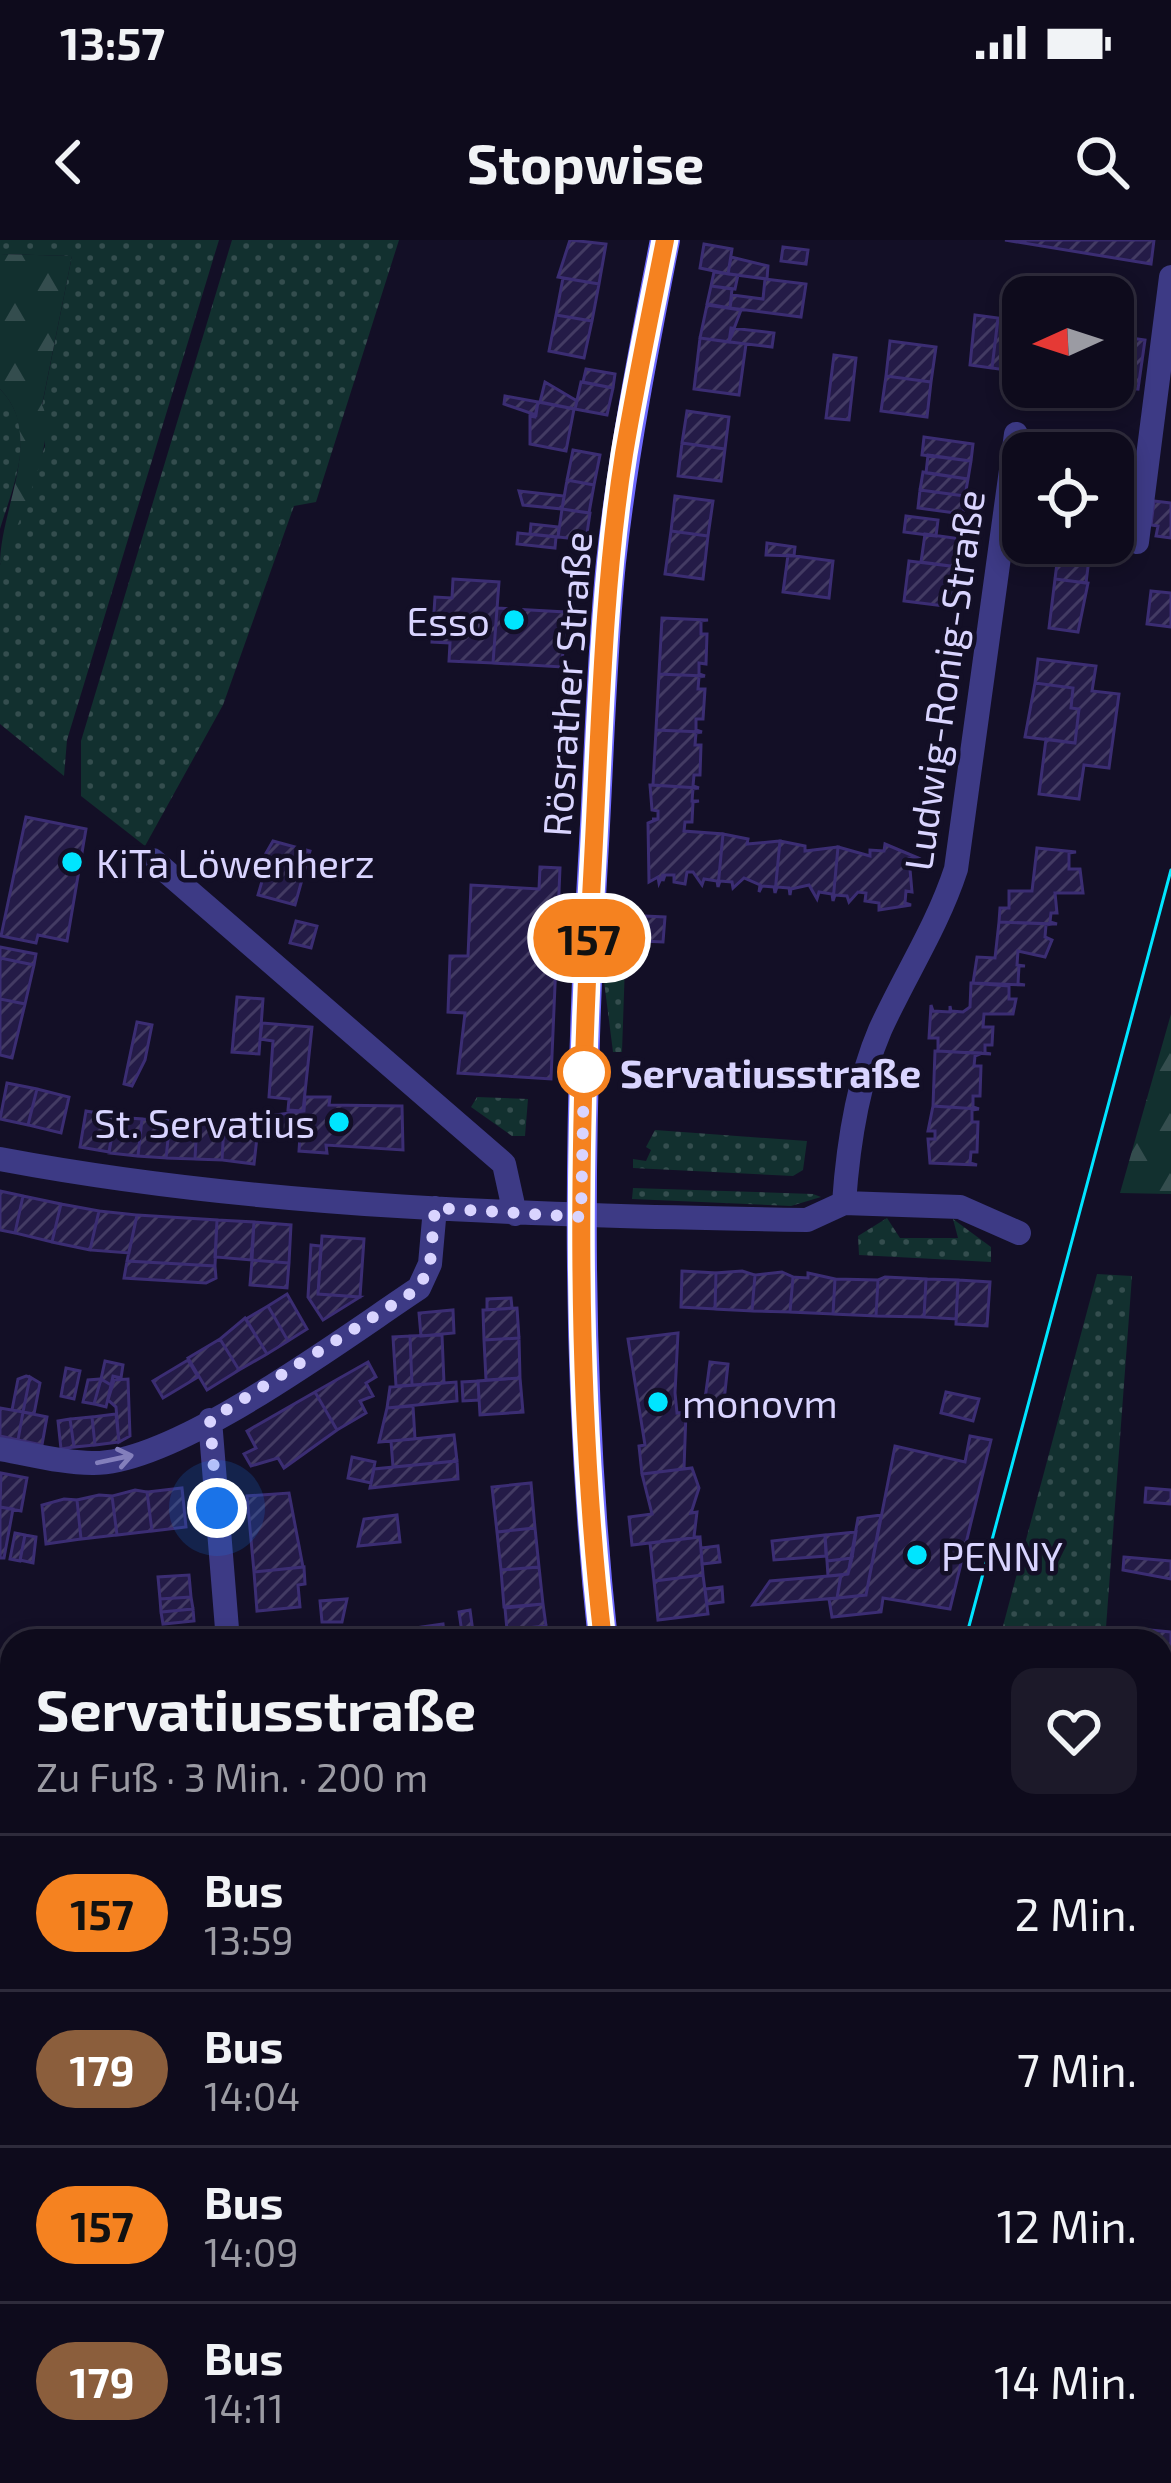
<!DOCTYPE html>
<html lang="de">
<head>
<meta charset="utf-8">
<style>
  body { margin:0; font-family:"Exo 2",sans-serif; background:#1c1929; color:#f1f3f6; height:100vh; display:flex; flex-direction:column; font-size:45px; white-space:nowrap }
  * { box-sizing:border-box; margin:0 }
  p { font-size:39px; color:#9b9ba3 }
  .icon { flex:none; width:66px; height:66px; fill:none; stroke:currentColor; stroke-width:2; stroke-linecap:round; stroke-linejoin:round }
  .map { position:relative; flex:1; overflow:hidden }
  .drawer { position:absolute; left:0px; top:1389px; width:1173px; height:855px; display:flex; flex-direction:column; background:#0e0b1c; border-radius:36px 36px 0 0; box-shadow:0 6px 18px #0003,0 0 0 3px #2e2b3b }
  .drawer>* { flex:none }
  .badge { padding:0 24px; border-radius:39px; font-size:42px; line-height:78px }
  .needle { width:78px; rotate:267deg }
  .fabs { position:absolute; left:1002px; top:36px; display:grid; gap:24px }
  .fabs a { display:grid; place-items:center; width:132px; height:132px; border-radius:24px; background:#0e0b1c; box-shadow:0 6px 18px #0003,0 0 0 3px #2e2b3b; font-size:60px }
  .you { position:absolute; width:60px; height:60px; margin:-30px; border:9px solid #fff; border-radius:50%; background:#1a73e8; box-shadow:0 0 0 18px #1a73e833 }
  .map>.badge { position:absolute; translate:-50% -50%; box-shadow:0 0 0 6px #fff }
  .round { display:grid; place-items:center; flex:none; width:126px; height:126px; border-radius:24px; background:#1c1929 }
  .overview { display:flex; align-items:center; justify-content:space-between; height:204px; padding:0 36px }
  h1 { font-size:57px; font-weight:700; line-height:90px }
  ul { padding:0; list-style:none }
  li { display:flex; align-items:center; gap:36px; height:156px; padding:0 36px; border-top:3px solid #2e2b3b }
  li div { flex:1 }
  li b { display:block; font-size:45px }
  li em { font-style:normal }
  li .badge { min-width:132px; font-weight:700; text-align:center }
  .status { display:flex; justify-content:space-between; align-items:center; height:84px; padding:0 60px; background:#0e0b1c; direction:ltr }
  .status svg { height:33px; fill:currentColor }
  header { display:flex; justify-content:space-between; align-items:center; height:156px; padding:0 36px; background:#0e0b1c; font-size:54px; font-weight:700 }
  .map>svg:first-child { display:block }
  .green { fill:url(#green-dots) }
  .forest { fill:url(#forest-firs) }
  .building { fill:url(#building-hatch); stroke:#3b2d73; stroke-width:3 }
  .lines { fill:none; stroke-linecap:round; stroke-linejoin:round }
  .minor { stroke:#3d3a85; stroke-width:24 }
  .secondary { stroke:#6f6bff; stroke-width:30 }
  .primary { stroke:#c25bff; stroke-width:30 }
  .tram { stroke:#00e5ff; stroke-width:3 }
  .oneway { stroke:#837fbc }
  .line-casing { stroke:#fff; stroke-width:27 }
  .line { stroke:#f58220; stroke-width:18 }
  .walk { stroke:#d9d4ff; stroke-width:12; stroke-dasharray:0 21.6 }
  .poi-dot { fill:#00e5ff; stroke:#130f26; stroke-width:4.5 }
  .stop-dot { fill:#fff; stroke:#f58220; stroke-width:6 }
  .labels { text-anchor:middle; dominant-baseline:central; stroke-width:9; stroke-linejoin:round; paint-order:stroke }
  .poi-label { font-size:39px; fill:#d9d4ff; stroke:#130f26; text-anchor:start }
  .street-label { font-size:39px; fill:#d9d4ff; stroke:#130f26 }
  .stop-label { font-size:39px; font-weight:bold; fill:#d9d4ff; stroke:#130f26; text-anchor:start }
</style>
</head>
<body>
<div class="status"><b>13:57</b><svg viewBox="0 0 49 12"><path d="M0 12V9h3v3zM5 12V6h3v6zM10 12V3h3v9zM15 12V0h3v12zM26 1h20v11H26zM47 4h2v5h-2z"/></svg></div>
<header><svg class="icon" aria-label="back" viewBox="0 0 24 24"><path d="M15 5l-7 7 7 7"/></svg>Stopwise<svg class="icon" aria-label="search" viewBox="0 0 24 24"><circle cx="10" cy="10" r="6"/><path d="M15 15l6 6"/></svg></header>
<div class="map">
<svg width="1171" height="2243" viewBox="0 0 1171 2243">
  <defs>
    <pattern id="green-dots" width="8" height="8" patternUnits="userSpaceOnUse" patternTransform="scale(3)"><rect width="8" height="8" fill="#12302f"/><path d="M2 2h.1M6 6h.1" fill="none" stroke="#344d4e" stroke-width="1.8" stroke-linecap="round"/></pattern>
    <pattern id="forest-firs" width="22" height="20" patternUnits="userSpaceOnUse" patternTransform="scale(3)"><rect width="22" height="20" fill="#12302f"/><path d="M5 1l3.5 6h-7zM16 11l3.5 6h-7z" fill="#344d4e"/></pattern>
    <pattern id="building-hatch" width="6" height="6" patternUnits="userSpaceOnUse" patternTransform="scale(3)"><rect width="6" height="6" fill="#241b47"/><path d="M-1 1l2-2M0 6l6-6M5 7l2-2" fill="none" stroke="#433b63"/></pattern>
  </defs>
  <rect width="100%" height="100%" fill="#130f26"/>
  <path class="green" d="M0 0H219L67 500 64 536 0 484V325L45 206 42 166 72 16 0 14Z
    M232 0H399L316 262 294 266 223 465 145 606 81 556V501Z
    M0 149C39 189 14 243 0 289Z
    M598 694 626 695 622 812H613Z
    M477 857 528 859 525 896H512L471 867Z
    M655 890 807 901 803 930 793 936 633 928V919L646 921 651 910 646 907Z
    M633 948 813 954 821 957 791 966 632 959Z
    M887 978 900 998H958L953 979 991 1007V1022L859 1015 858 996Z
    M1097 1034 1132 1036 1105 1401H999Z"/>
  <path class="forest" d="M0 14 72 16 42 165C60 198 15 291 0 325 0 267 46 196 0 149Z
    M1171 774V954L1120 953Z"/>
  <path class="building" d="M570 0 606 4 599 44 558 37Z
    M1005 0H1154L1151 24Z
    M704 4 732 9 728 34 700 28Z
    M783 7 808 10 806 24 781 21Z
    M731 17 768 26 767 39 728 34Z
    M714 32 738 35 735 49 711 46Z
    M563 38 599 44 592 81 556 75Z
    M765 39 806 44 801 77 730 68 732 55 763 59Z
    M711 46 732 49 730 68 707 64Z
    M707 65 741 70 729 102 700 98Z
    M556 75 592 81 584 118 549 111Z
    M975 75 998 78 992 128 970 125Z
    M998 79 1019 82 1013 131 992 128Z
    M731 88 774 93 772 107 729 102Z
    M1113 96 1124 97 1117 147 1113 146Z
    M1124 97 1145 100 1138 149 1117 147Z
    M700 98 746 104 739 155 694 149Z
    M890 101 936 107 931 142 886 136Z
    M1016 103 1023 104V132L1013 131Z
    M834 115 856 118 849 180 826 178Z
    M586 129 615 134 613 148 583 142Z
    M886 136 931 142 927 177 881 171Z
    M545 142 577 161 575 169 540 162Z
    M581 142 613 148 607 175 575 169Z
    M505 156 538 162 536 175 504 164Z
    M538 162 574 169 566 211 530 204V176L535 177Z
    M687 171 729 177 725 209 682 203Z
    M924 197 973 204 971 221 922 215Z
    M682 203 725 209 721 241 678 236Z
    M1092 208 1126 212 1121 249 1113 248V213H1092Z
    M573 210 600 215 594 245 567 240Z
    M928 215 971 221 968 239 926 233Z
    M923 232 968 239 965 256 920 250Z
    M1123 232 1138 234 1135 257 1119 254Z
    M567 240 594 245 589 273 562 269Z
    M920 250 965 256 963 274 918 268Z
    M519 251 564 256 562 269 523 265Z
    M675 256 713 261 708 296 671 291Z
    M1154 261 1171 263V298L1156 296 1158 286 1151 285Z
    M562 269 590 273 586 300 558 297Z
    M906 276 938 280 936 296 904 292Z
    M531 284 559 287 558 297 530 294Z
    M671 291 708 296 703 339 665 334Z
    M518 293 556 297 555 308 517 304Z
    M925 294 961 299 958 327 921 322Z
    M767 303 795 307 794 316 766 315Z
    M1059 307 1090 311 1086 343 1055 339Z
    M788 315 833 321 829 358 783 352Z
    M909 321 958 327 953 367 904 361Z
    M453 339 499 342 493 423 449 421 450 403 432 402 435 357 452 358Z
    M1055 339 1088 343 1078 392 1049 388Z
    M1151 351 1171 353V387L1147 384Z
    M497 368 565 372 562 427 493 423Z
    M662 378 708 380 701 381V394H707L706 424 699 423V434L705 436 659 434Z
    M1038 419 1096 426 1092 451 1119 454 1109 528 1084 525 1079 559 1039 554 1046 499 1075 503 1079 469 1071 468 1073 448 1035 443Z
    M659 434 705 436 699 437 698 449H705L703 479H696V490L702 492 656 490Z
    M1035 443 1073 448 1071 468 1079 469 1075 503 1025 497Z
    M656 490 702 492 696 493 695 505H701L700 535H694L693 546 699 548 653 545Z
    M650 545 699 548 693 549 692 561H699L693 562 692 582H685L684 591 723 594 718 647 717 641 704 639 702 645 693 632H687L685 644 674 642V635H665L663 641V634L659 643 658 637 649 642 648 583 658 579H652H658V571L652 570Z
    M26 577 86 589 67 701 38 695 36 703 1 696Z
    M723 594 748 599 747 604 780 601 775 653 774 647 762 646 759 652 760 645 744 638 733 648 732 642 720 641 718 647Z
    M273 601 310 611 295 665 258 655 267 624 261 622Z
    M780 601 805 606V611L838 607 833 661 832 654 819 652 817 659 809 645 791 649 790 655 789 648 777 647 775 653Z
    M885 604 916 617 909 618 912 652 906 651 905 663 911 665 879 670V663L865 661 866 653 858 652 849 662 847 656 835 655 833 661 838 607 870 616V610L884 611Z
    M1037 608 1076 612 1069 613V629H1080L1083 653H1055L1057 673H1051L1050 682 1057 684 999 682 1000 668H1009V651H1032Z
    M540 627 560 628 551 839 458 833 465 773 448 772 450 716H468L471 645 539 649Z
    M644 676 665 677 663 702 642 701Z
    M296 681 317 686 311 708 290 703Z
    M999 682 1052 684 1046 685 1045 697 1052 700 1045 717 1018 711 1017 725 1025 726H1019L1018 744 1025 745 973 743 977 717 995 718Z
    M0 707 36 714 34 725 0 718Z
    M0 718 34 725 25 764 0 759Z
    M971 743 1009 746V759H1016L1013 774H984L983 787H993L992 805H985V813L991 814 938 811V798H929L931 765 933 771 950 772V766L951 771 963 772 970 767Z
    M237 757 263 759 259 814 232 812Z
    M0 759 25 764 12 818 0 815Z
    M137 782 152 785 145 820 132 846 124 844Z
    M262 783 312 787 303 871 288 870 289 859 269 857 273 801 260 799Z
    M935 811 982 813 975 816 974 826H981L980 856H973V867L979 869 933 866Z
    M7 843 37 849 28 885 0 879Z
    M37 849 69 857 61 893 28 885Z
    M305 857H330L329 865 402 866 403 910 326 905 327 913 299 911 300 896 286 898 275 891V875L304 871Z
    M933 866 979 869 972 870V882H978L977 912H971L970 923 977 925 930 923 928 899H935V891H928Z
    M86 871 115 876 109 912 80 907Z
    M115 877 142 879 138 916 109 913Z
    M142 879 170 881 166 918 138 916Z
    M170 881 197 882 195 919 166 918Z
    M197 882 224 885 222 920 195 919Z
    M224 885 258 888 254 924 222 920Z
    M0 951 23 956 15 993 0 990Z
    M23 956 61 964 52 1002 15 993Z
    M61 964 99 971 90 1010 52 1002Z
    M99 971 137 975 129 1013 90 1010Z
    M137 975 217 980 215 1026 127 1021Z
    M217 980 254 982 251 1020 215 1017Z
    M254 982 291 985 289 1023 252 1020Z
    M322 996 364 999 360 1057 318 1054Z
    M311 1005 321 1006 318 1054 360 1057 323 1080 308 1057Z
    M252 1020 289 1023 287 1048 250 1045Z
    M127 1021 215 1026 216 1038 206 1043 124 1038Z
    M682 1031 716 1033 715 1069 681 1067Z
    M742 1031 755 1035 752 1071 715 1069 716 1033Z
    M782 1032 793 1037 790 1072 752 1071 755 1035Z
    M808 1033 835 1039 833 1074 790 1072 793 1037 808 1038Z
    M885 1037 926 1039 924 1077 876 1076 878 1040Z
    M835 1039 878 1040 876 1076 833 1074Z
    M926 1039 958 1040 956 1079 924 1077Z
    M958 1040 990 1042 987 1086 956 1084Z
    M287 1054 307 1089 288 1101 268 1066Z
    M511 1058 512 1068 487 1070V1059Z
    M268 1066 288 1101 267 1114 246 1079Z
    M517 1068 519 1098 484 1100 483 1070Z
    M453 1070 454 1093 421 1096 419 1073Z
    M245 1078 267 1114 239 1130 220 1099Z
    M678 1093 675 1153 677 1173 686 1172 684 1229 642 1234 639 1206 645 1205 628 1099Z
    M442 1095 444 1143 412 1145 410 1096Z
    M410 1096 412 1145 396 1146 393 1097Z
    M519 1098 520 1138 486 1140 484 1100Z
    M220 1099 239 1130 207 1150 188 1118Z
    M188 1120 198 1137 163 1158 153 1141Z
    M105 1121 123 1125 121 1138 113 1136 111 1145 101 1139Z
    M368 1122 376 1137 366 1143 373 1156 360 1161 366 1173 337 1190 315 1152Z
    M710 1122 728 1124 724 1161 705 1159Z
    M66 1128 80 1131 74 1159 61 1156Z
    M26 1136 30 1137 23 1172 12 1170 18 1139Z
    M30 1137 40 1143 34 1174 23 1172Z
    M520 1138 523 1172 480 1175 478 1141Z
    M101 1139 94 1164 83 1162 88 1140Z
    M101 1139 111 1145 106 1167 94 1164Z
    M128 1139 130 1196 119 1202 116 1167 108 1160 114 1140Z
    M478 1141 479 1160 463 1161 462 1142Z
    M456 1142 457 1161 387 1168 390 1147Z
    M315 1152 337 1190 284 1228 278 1218 251 1226 244 1214 256 1208 247 1191Z
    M946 1152 979 1159 973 1181 941 1173Z
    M413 1166 415 1199 379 1202 387 1168Z
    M0 1168 23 1172 18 1200 0 1196Z
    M23 1172 47 1177 42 1205 18 1200Z
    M116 1174 119 1202 95 1205 92 1177Z
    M92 1177 95 1205 74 1207 70 1179Z
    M70 1179 74 1207 61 1209 58 1181Z
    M454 1195 457 1221 393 1227 391 1201Z
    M970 1196 991 1200 950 1369 883 1358 881 1372 832 1377 829 1359 866 1355 895 1206 965 1222Z
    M352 1217 375 1222 371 1243 348 1238Z
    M457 1221 458 1239 370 1248 374 1229Z
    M692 1228 699 1248 691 1273 697 1272 694 1297H700L632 1305 629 1277 652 1274 642 1234Z
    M1 1233 27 1238 21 1271 0 1267Z
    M531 1243 535 1288 497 1292 492 1247Z
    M182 1248 186 1287 152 1291 147 1252Z
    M1146 1248 1171 1250V1264L1145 1262Z
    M135 1250 147 1252 152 1291 117 1295 112 1256Z
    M289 1253 303 1327 254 1332 247 1256Z
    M99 1255 112 1256 117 1295 81 1299 77 1260Z
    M64 1259 77 1260 81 1299 46 1304 42 1265Z
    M0 1267 13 1269 4 1318H0Z
    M397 1275 400 1302 358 1306 364 1279Z
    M881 1275 866 1355 837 1358 841 1335 848 1334 858 1278Z
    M535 1288 539 1327 501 1330 497 1292Z
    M856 1292 852 1318 827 1321 825 1295Z
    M15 1293 25 1295 20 1321 10 1319Z
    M25 1295 36 1297 33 1323 20 1320Z
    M825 1295 826 1316 774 1320 772 1301Z
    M700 1297 703 1335 654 1341 650 1303Z
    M718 1306 720 1322 702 1324 701 1308Z
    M1124 1317 1171 1321V1339L1123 1330Z
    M852 1318 848 1334 828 1336 827 1321Z
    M304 1327 305 1344 298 1345 300 1367 257 1371 254 1332Z
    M539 1327 543 1364 504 1367 501 1330Z
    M189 1335 191 1357 160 1359 158 1337Z
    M703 1335 708 1374 658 1380 654 1341Z
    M841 1335 837 1358 753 1365 770 1341Z
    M722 1347 723 1362 707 1364 705 1349Z
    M191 1357 193 1369 161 1372 160 1359Z
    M347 1359 342 1382H322L320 1361Z
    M543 1364 546 1386 507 1390 505 1368Z
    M193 1369 194 1381 163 1384 161 1372Z
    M470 1370 473 1392 462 1393 459 1372Z
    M443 1384 445 1401H410L408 1389Z
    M546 1386 547 1401H508L507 1390Z
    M1150 1390 1171 1392V1405L1150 1401Z
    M684 1392 685 1401H642V1397Z
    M309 1393 310 1401H260V1394Z
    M1165 1412H1171V1445L1163 1444Z
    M1162 1479 1171 1480V1508L1161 1507Z
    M1161 1550 1171 1551V1582L1161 1581Z
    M0 1733 12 1737V1794H0Z
    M12 1847V1886L0 1887V1848Z
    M127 2232H347V2243H127Z
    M752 2232H793L794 2243H753Z
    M838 2232H859L858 2243H838Z"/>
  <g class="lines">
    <path class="minor" d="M1137 302 1171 37
      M153 620 504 924 515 974
      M0 919C265 969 538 975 807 980L844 963 960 967 1019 993
      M844 963C848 905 857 844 880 790 905 735 937 687 956 629L1016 194
      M210 1180 228 1401
      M0 1209C30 1214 62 1223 92 1223 175 1225 346 1096 419 1048L430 1024 435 968"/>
    <path class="secondary" d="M603 1401C575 1143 578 880 593 621 599 522 601 421 611 322 623 214 644 107 665 0
      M698 2232 700 2243"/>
    <path class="primary" d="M1168 2243 1171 2241"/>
    <path class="tram" d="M965 1401 1171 630
      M884 2243V2232"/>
  </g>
  <defs><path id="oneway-shaft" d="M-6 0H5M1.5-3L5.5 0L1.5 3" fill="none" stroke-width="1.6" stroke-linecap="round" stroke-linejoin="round" transform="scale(3)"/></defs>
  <use class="oneway" href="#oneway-shaft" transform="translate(115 1219) rotate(-12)"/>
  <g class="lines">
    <g class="line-casing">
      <path id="line" d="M603 1401C574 1149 578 892 592 639 600 498 602 354 624 214 636 142 651 71 665 0"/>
    </g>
    <use href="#line" class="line"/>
    <path class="walk" d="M217 1268 210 1180 419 1048 430 1024 435 968 581 977 584 832"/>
  </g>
  <g class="poi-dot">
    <circle cx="514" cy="380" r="12"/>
    <circle cx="72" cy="622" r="12"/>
    <circle cx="339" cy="882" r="12"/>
    <circle cx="658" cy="1162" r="12"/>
    <circle cx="917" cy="1315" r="12"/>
  </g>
  <circle class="stop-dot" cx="584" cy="832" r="24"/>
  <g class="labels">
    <g class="poi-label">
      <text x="490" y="380" text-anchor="end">Esso</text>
      <text x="96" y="622">KiTa Löwenherz</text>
      <text x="315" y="882" text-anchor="end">St. Servatius</text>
      <text x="682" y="1162">monovm</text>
      <text x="941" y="1315">PENNY</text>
    </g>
    <g class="street-label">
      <text transform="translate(943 440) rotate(-82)">Ludwig-Ronig-Straße</text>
      <text transform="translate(566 444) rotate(-86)">Rösrather Straße</text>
    </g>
    <g class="stop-label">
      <text x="620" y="832">Servatiusstraße</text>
    </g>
  </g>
</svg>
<div class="fabs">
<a><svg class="needle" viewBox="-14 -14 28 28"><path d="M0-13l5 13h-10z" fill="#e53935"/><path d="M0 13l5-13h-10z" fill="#9b9ba3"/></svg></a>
<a><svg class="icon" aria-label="locate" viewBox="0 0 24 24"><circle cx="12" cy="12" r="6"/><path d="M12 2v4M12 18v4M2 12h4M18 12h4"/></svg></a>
</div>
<div class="you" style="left:217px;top:1268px"></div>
<b class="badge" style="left:589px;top:698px;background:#f58220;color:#111">157</b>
<section class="drawer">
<div class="overview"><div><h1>Servatiusstraße</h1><p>Zu Fuß · 3 Min. · 200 m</p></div><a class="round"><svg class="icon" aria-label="heart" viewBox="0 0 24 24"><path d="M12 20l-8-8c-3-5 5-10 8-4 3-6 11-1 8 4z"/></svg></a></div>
<ul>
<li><span class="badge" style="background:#f58220;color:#111">157</span><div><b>Bus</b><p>13:59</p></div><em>2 Min.</em></li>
<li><span class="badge" style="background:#8b5e3c;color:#fff">179</span><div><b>Bus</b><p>14:04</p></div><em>7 Min.</em></li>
<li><span class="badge" style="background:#f58220;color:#111">157</span><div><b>Bus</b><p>14:09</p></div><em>12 Min.</em></li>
<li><span class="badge" style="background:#8b5e3c;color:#fff">179</span><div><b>Bus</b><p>14:11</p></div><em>14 Min.</em></li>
</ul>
</section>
</div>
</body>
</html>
